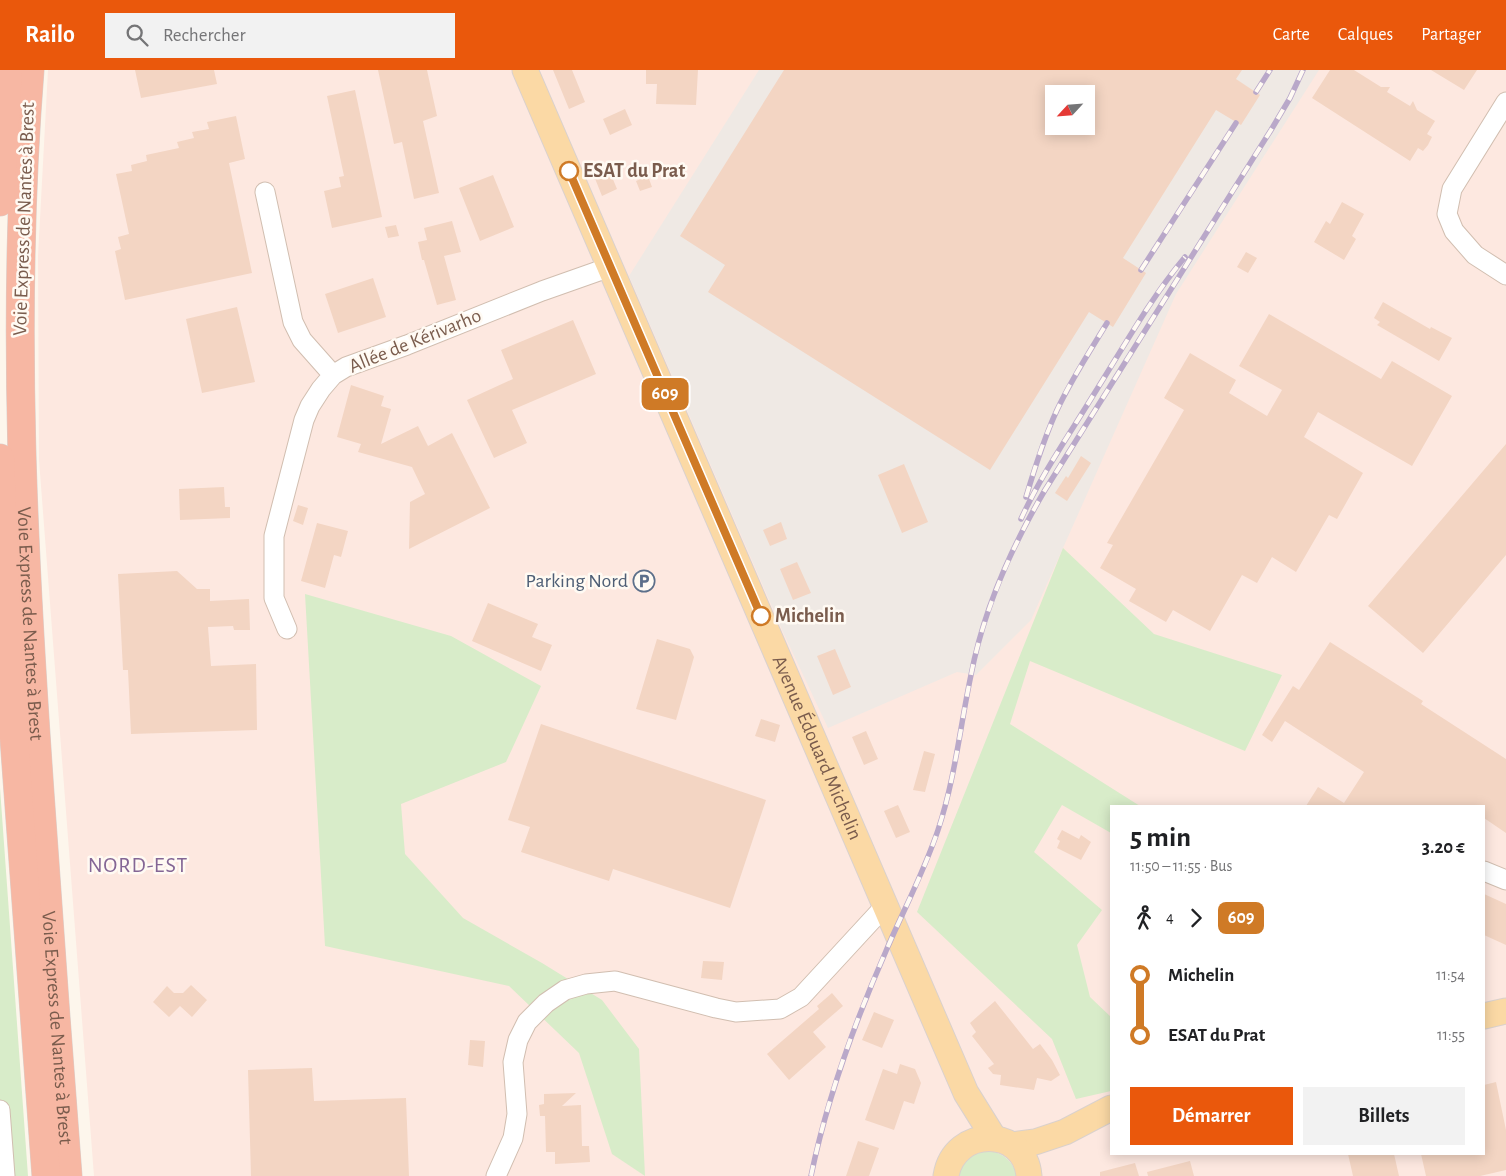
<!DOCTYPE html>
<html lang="fr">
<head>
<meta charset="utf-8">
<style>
  body { margin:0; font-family:"Alegreya Sans",sans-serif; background:#f2f2f2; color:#202124; height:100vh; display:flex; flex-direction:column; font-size:19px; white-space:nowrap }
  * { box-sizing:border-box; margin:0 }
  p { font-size:16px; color:#757577 }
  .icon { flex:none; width:28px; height:28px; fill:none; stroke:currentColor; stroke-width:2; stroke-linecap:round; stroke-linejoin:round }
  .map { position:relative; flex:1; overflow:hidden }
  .panel { position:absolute; left:1110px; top:735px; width:375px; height:350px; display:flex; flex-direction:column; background:#fff; border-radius:0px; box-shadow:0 2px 12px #0003 }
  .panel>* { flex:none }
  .badge { padding:0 10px; border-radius:8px; font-size:18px; line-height:32px }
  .needle { width:32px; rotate:244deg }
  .buttons { position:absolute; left:1045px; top:15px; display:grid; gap:10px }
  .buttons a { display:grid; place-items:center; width:50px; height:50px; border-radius:0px; background:#fff; box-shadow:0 2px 12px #0003; font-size:25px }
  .map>.badge { position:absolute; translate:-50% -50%; box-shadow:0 0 0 2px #fff }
  .legs { display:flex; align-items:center; gap:8px; height:55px; padding:0 20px; font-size:16px }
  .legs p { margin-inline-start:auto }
  .head { display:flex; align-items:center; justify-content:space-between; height:85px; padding:0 20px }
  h1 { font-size:28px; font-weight:700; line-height:38px }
  .button { display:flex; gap:10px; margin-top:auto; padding:10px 20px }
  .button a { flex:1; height:58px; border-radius:0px; background:#ea580c; color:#fff; font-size:20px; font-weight:700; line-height:58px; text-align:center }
  .button a+a { background:#f2f2f2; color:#202124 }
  ul { padding:0 20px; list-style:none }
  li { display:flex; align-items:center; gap:18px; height:60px; font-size:19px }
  li i { display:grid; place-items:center; width:8px; height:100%; margin:0 6px; background:currentColor }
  li i::after { content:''; width:12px; height:12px; margin:-6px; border:4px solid; border-radius:50%; background:#fff }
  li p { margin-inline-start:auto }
  li:first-child i { background:linear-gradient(#0000 50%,currentColor 0) }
  li:last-child i { background:linear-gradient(currentColor 50%,#0000 0) }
  header { display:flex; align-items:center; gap:30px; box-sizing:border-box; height:70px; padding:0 25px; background:#ea580c; color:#fff }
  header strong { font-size:24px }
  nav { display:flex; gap:28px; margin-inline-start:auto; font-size:18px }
  .search { width:350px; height:45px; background:#f2f2f2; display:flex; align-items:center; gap:12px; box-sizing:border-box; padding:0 18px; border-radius:0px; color:#757577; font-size:19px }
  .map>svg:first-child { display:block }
  .commercial { fill:#fde8e0; fill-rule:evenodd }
  .industrial { fill:#efe9e4; fill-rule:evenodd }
  .green { fill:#d8ecc9 }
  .building { fill:#f3d5c3; fill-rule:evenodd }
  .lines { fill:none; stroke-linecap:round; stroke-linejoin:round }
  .minor-casing { stroke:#d1beb0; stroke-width:21 }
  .major-casing { stroke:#dad1cd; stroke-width:27 }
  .highway-casing { stroke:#dad1cd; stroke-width:29 }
  .minor { stroke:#fff; stroke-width:19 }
  .major { stroke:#fbd9a5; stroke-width:25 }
  .highway { stroke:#f7b7a3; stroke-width:28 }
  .rail-casing { stroke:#b9a8c9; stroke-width:5.5 }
  .rail { stroke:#fffaf3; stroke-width:4; stroke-dasharray:11; stroke-linecap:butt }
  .line-1-casing { stroke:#fff; stroke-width:11 }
  .line-1 { stroke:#cf7a26; stroke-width:8 }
  .stop-1-dot { fill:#fff; stroke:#cf7a26; stroke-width:2.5 }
  .labels { text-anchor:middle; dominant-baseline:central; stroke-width:5; stroke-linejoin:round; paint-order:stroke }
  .stop-label { font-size:20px; font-weight:bold; fill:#7a5c4d; stroke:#fffaf3; text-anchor:start }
  .street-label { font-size:20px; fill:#7a5c4d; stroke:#fffaf3 }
  .service-label { font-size:20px; fill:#4e5e75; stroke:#fffaf3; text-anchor:end }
  .quarter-label { font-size:22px; letter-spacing:1px; fill:#846695; stroke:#fffaf3 }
</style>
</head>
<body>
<header>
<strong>Railo</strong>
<div class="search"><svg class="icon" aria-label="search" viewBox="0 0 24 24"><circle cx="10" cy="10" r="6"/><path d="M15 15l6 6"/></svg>Rechercher</div>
<nav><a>Carte</a><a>Calques</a><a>Partager</a></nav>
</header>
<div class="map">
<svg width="1506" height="1106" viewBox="0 0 1506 1106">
  <rect width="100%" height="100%" fill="#fdf6ec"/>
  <path class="commercial" d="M48 0H1506V1106H94L39 390 38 186ZM1054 24H1086V56H1054ZM1111 736H1484V1084H1111Z"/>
  <path class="industrial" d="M759 0H1319L1176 224 1031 550 976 605 957 602 828 658 783 562 629 206ZM1054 24H1086V56H1054Z"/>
  <path class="green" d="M1063 478 1154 564 1282 605 1245 681 1030 591 1010 654 1140 736H1111V763L1062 735 1034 782 1102 840 1077 875 1090 927 1111 947V1021L1076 1029 1052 969 917 842Z
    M305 524 451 566 541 616 506 692 401 734 405 784 463 848 542 893 602 930 639 979 645 1106 612 1084 579 983 509 916 325 876Z
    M0 718 28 1106H0Z
    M989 1080C1004 1084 1013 1091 1017 1106H957C966 1089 968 1082 989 1080Z"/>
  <path class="building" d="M135 0H214L217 14 141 28Z
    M378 0H427L437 46 423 51 439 123 414 129 402 72 394 74Z
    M553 0H572L585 32 569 39Z
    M646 0H698L696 35 656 34 657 14H646Z
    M784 0H1242L1236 9 1260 25 1241 55 1216 40 1123 188 1146 203 1113 257 1089 242 990 400 708 222 725 195 680 166ZM1054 24H1086V56H1054Z
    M1330 0H1354L1381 17H1390L1387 22 1410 36 1413 31 1417 40 1435 51 1427 64 1432 67 1428 75 1423 81 1418 78 1410 91 1312 28Z
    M1431 0H1477L1464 20Z
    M355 20 382 147 332 158 324 121 341 117 339 107 344 106 327 26Z
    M625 39 632 55 610 65 603 49Z
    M236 46 245 89 229 93 252 203 125 230 115 181 121 179 118 167 129 164 116 104 132 101 131 95 147 91 146 85 179 78 177 72 194 68 192 62 209 59 207 52Z
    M607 95 617 119 602 126 592 101Z
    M493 105 514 157 480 171 459 118Z
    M648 106 652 117 640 121 636 111Z
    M1342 132 1364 144 1352 166 1356 169 1344 190 1314 172 1326 151 1330 154Z
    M452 151 461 182 444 186 456 230 437 235 424 190H422L418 172 427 170 424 158Z
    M396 155 399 166 388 168 385 157Z
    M1246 182 1257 188 1248 203 1237 197Z
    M373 208 386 247 338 263 325 224Z
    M1383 232 1430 259 1431 257 1452 268 1439 291 1377 255 1380 252 1374 248Z
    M237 237 255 312 202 323 186 249Z
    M1269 244 1381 309 1392 291 1452 326 1412 396 1318 342 1304 367 1363 403 1337 449 1329 445 1296 502 1272 487 1257 513 1242 505 1210 561 1173 540 1166 552 1129 531 1136 519 1100 498 1113 475 1107 473 1184 340 1164 328 1190 283 1236 310 1229 323 1267 346 1282 320 1239 296Z
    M573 250 596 304 512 340 527 373 494 388 467 330 513 309 501 280Z
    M351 315 384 326 381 336 391 339 381 374 418 356 428 376 452 363 490 438 409 479 410 432 425 424 412 397 358 382 361 374 337 367Z
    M1506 374V485L1423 583 1368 536Z
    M1081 386 1091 393 1067 431 1055 423 1066 406 1068 408Z
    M904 394 928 452 902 463 878 405Z
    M224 417 225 437H230V448L180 450 179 419Z
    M298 435 308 438 303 455 293 451Z
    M781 452 787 469 770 476 763 460Z
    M317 453 348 461 341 487 334 485 325 518 301 511Z
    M797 492 811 523 793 530 780 499Z
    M177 501 197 519H210V531L249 529 250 560H234L233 556 208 557 211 596 256 594 257 660 131 664 128 600H123L118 504Z
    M488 533 538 554 532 567 552 575 541 601 472 571Z
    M657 569 690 579 694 587 676 650 636 639Z
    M1330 572 1423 631 1421 634 1506 689V763L1484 748V736H1306L1318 717 1344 733 1364 702 1285 651 1272 672 1262 665 1293 616 1299 620Z
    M835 579 851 617 833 625 817 586Z
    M761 649 780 655 775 672 755 666Z
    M541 654 766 730 730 838 613 799 609 811 521 782 530 757 508 750Z
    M866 661 878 689 864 695 852 667Z
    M924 681 935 684 925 722 913 720Z
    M898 735 910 762 896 768 884 741Z
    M1062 760 1079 769 1081 765 1091 772 1081 790 1057 778 1060 771 1057 769Z
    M1484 824 1506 834V875L1484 865Z
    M703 891 724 892 722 910 701 908Z
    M191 915 207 930 192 947 180 936 169 947 153 932 167 916 174 923H183Z
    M832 923 843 936 813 962 826 977 789 1010 767 984 819 939 817 936Z
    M995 931 1033 979 1040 974 1052 990 1060 1005 1051 1011 1037 1008 1034 1020 1000 1015 1001 1005 993 1004 988 998 994 994 972 966 976 962 970 953Z
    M874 942 894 950 882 978 862 970Z
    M470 970 485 971 483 997 468 995Z
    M900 994 915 999 921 1013 914 1034 904 1031 894 1060 865 1050 883 999 897 1004Z
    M312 998 314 1031 406 1028 409 1106H251L248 1000Z
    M1496 1012 1506 1060V1100L1480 1106H1426L1421 1084H1484V1015Z
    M576 1023 562 1036 581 1035 582 1076H589L590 1092 555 1094V1082H546L545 1046H540L539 1035 544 1034V1024Z
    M858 1071 879 1078 869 1106H846Z
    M1348 1084H1394L1399 1106H1353Z
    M1190 1091 1194 1106H1148L1147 1102Z
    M1135 1093 1139 1106H1100V1102Z"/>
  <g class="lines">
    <g class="minor-casing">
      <path id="minor" d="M1506 32 1452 119 1447 144 1454 161 1475 185 1506 205
        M265 122 293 252 302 270 333 305
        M287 559 274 528V466L304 350 310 336 321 319 333 305 346 297 407 275 542 221 610 197
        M1484 801 1506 810
        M0 1040 5 1106
        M496 1106 513 1068 517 1044 513 992 518 970 527 952 546 933 565 920 586 914 615 911 716 938 736 942 780 939 801 927 884 837"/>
    </g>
    <g class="major-casing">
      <g id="major">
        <path id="s1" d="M525 0 966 1023 994 1068"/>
        <path d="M1484 946 1506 941"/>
        <path d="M1012 1075 1035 1072 1065 1062 1111 1038"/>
        <path d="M946 1106C954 1056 1025 1056 1029 1106"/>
      </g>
    </g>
    <g class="highway-casing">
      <g id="highway">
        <path id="s2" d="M30 0C10 250 24 501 42 751 50 869 59 988 68 1106"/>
        <path d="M0 132 8 0"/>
        <path d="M0 388 8 586 46 1106"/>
      </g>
    </g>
    <use href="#minor" class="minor"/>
    <use href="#major" class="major"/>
    <use href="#highway" class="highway"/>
    <g class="rail-casing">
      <path id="rail" d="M1256 22 1270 0
        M1141 200 1236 53
        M1026 427C1035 397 1044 368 1057 340 1071 310 1090 281 1107 253
        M1021 449C1041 405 1069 365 1094 324 1123 278 1150 229 1185 187
        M811 1106C827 1028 854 954 886 881 903 841 924 802 938 760 955 709 960 657 971 605 983 542 1012 476 1045 420L1271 60 1290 28 1303 0"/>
    </g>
    <use href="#rail" class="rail"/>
  </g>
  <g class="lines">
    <g class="line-1-casing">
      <path id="line-1" d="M569 101 761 546"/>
    </g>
    <use href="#line-1" class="line-1"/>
  </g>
  <defs>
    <g id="parking-ring" transform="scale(1.125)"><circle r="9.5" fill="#fffaf3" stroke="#5c6f8a" stroke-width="1.5"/><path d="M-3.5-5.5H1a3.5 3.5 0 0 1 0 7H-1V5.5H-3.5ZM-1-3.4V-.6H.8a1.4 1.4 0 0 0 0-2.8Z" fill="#5c6f8a"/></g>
  </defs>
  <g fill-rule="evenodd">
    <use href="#parking-ring" x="644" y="511"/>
  </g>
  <g class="stop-1-dot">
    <circle cx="569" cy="101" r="9"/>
    <circle cx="761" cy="546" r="9"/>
  </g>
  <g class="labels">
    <g class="stop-label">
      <text x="583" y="101">ESAT du Prat</text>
      <text x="775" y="546">Michelin</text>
    </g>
    <g class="street-label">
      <text transform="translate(24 149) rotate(-88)">Voie Express de Nantes à Brest</text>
      <text transform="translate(415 271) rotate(-22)">Allée de Kérivarho</text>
      <text stroke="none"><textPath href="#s2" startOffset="554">Voie Express de Nantes à Brest</textPath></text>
      <text stroke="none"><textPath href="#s1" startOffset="738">Avenue Édouard Michelin</textPath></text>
      <text stroke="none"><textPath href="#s2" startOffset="959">Voie Express de Nantes à Brest</textPath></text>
    </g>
    <g class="service-label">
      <text x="628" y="511">Parking Nord</text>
    </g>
    <g class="quarter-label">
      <text x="138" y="795">NORD-EST</text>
    </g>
  </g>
</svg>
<div class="buttons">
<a><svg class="needle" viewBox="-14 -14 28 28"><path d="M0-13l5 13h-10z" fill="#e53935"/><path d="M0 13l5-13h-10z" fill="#757577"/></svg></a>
</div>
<b class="badge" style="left:665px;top:324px;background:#cf7a26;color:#fff">609</b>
<section class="panel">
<div class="head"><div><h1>5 min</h1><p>11:50 – 11:55 · Bus</p></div><b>3.20 €</b></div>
<div class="legs"><svg class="icon" aria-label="walk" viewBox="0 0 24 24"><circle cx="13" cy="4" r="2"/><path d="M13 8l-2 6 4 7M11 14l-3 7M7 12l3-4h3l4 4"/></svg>4<svg class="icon" aria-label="forward" viewBox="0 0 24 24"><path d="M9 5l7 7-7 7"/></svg><b class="badge" style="background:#cf7a26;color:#fff">609</b></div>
<ul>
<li><i style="color:#cf7a26"></i><b>Michelin</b><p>11:54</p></li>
<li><i style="color:#cf7a26"></i><b>ESAT du Prat</b><p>11:55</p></li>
</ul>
<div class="button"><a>Démarrer</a><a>Billets</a></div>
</section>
</div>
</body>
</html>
